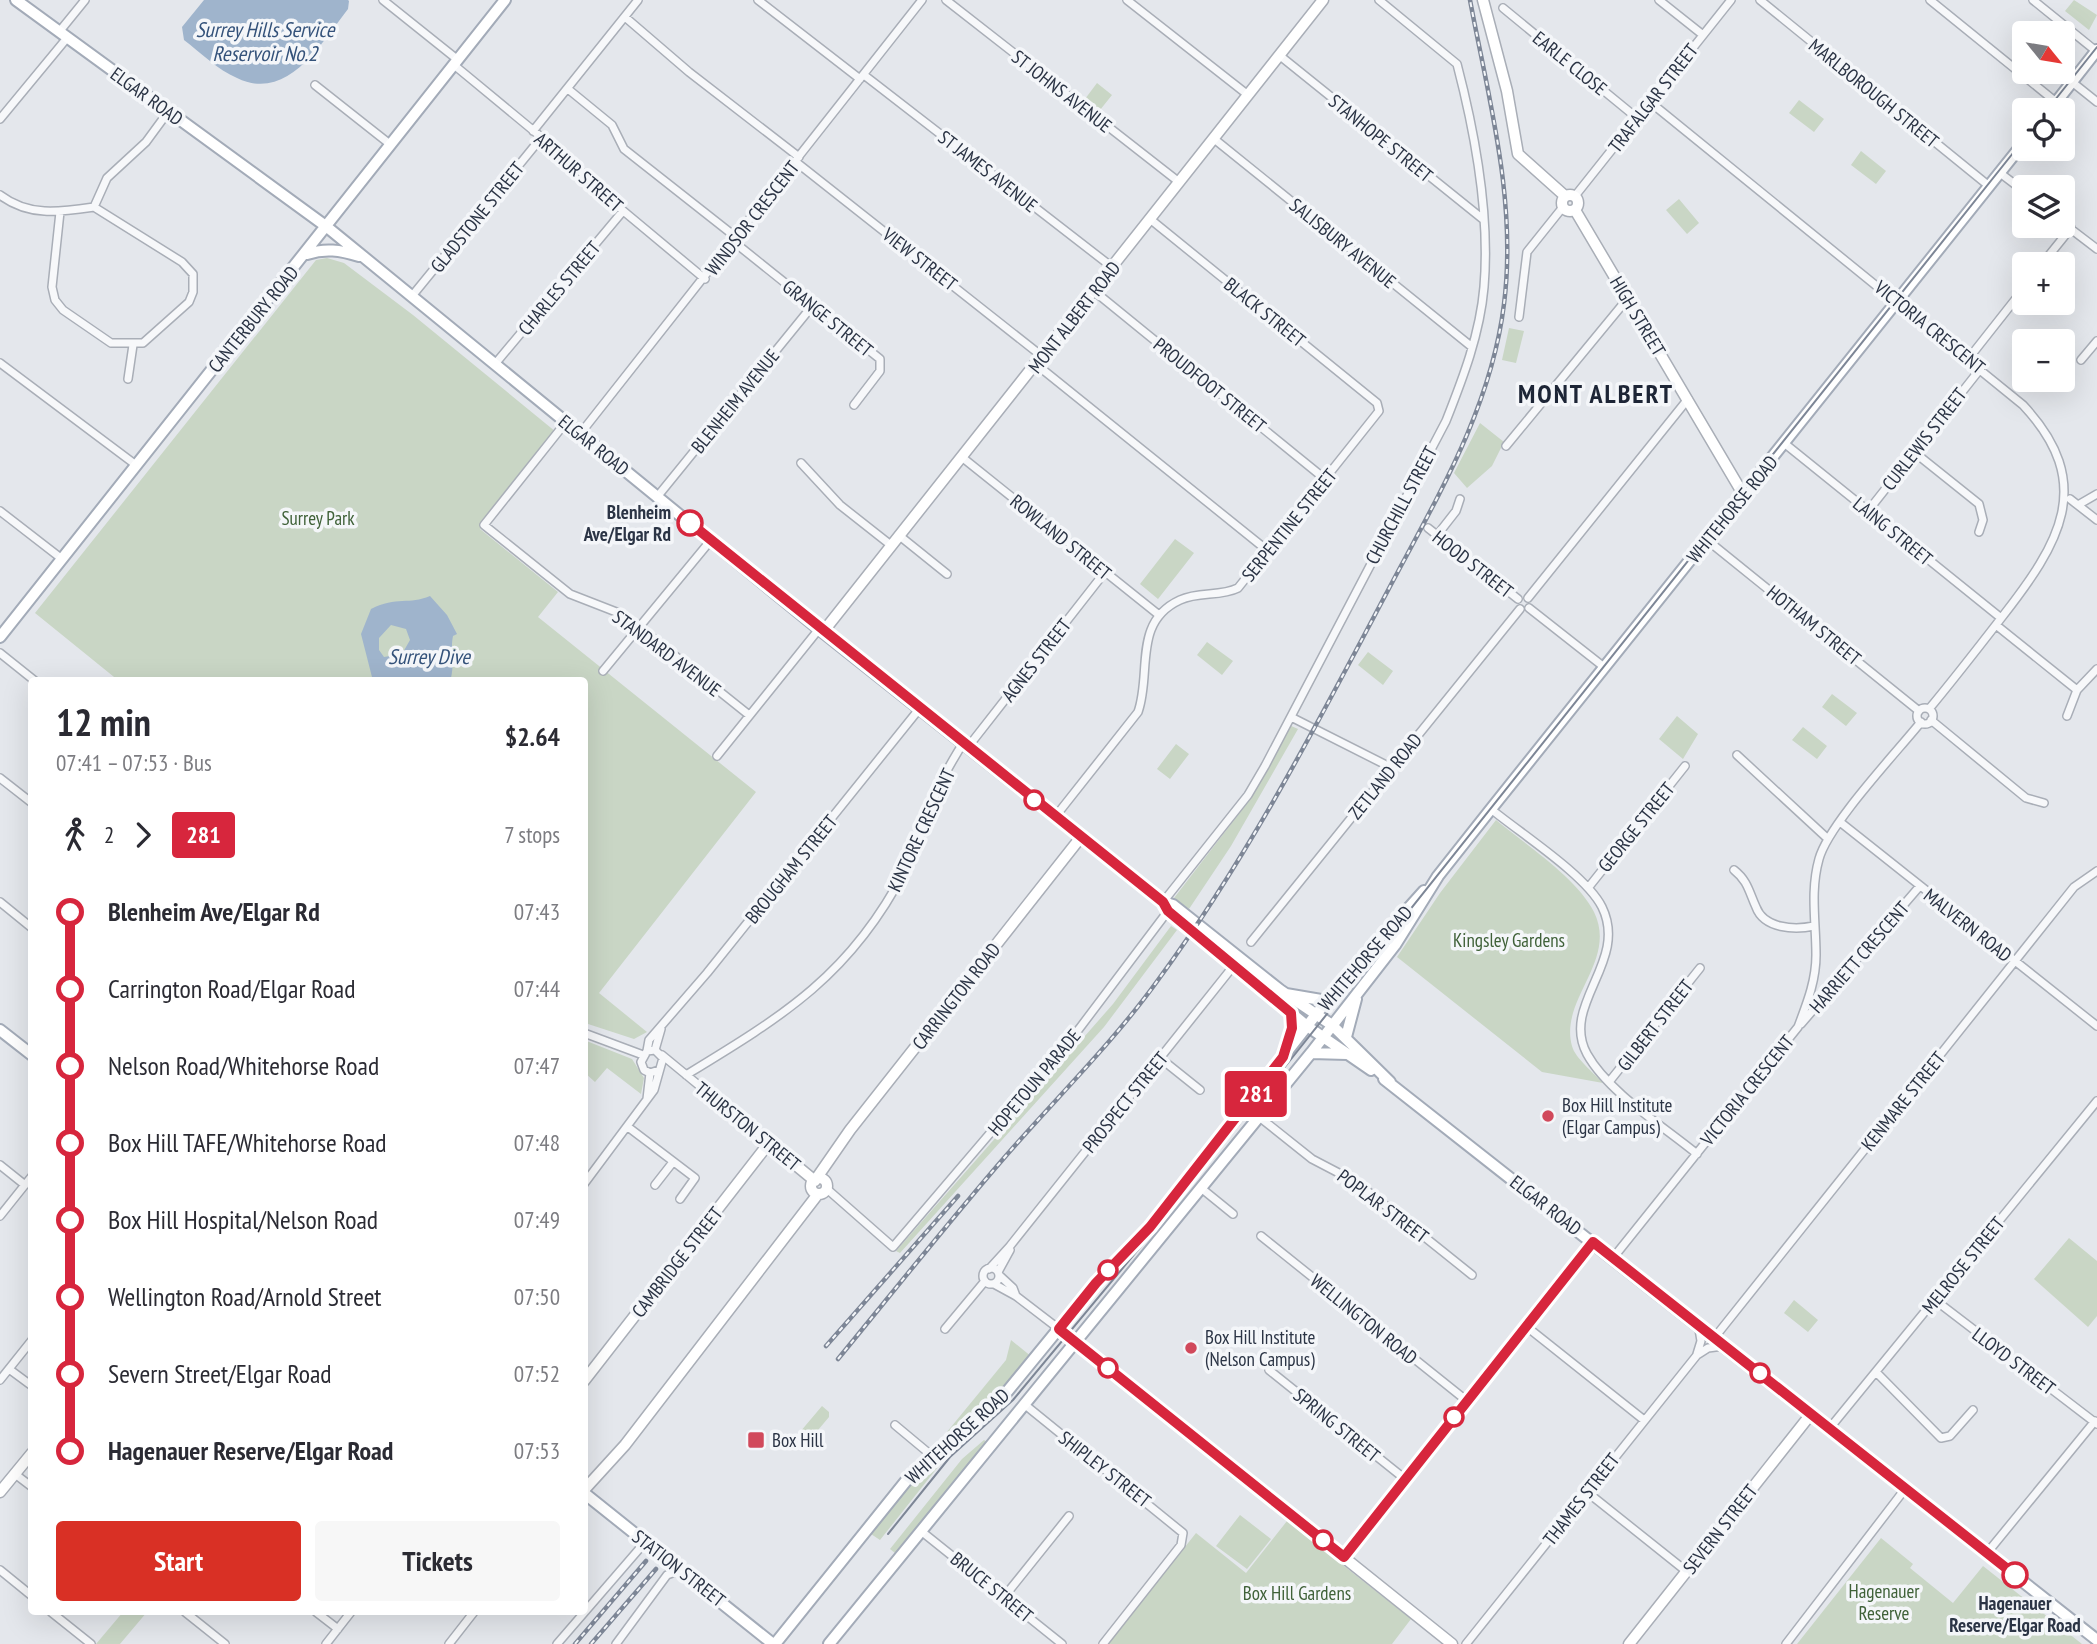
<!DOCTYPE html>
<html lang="en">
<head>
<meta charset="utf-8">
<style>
  body { margin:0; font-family:"PT Sans Narrow",sans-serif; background:#f7f7f7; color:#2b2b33; height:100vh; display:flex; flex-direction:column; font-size:26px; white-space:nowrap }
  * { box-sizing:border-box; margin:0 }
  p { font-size:23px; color:#7c7c81 }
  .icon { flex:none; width:38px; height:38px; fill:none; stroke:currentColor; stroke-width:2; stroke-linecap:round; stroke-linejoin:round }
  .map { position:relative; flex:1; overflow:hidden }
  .sheet { position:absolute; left:28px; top:677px; width:560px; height:938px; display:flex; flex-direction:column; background:#fff; border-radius:7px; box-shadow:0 7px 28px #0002 }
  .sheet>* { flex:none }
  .badge { padding:0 14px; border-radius:5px; font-size:24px; line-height:46px }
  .needle { width:46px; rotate:120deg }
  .controls { position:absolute; left:2012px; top:21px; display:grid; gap:14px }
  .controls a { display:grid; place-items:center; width:63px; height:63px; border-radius:7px; background:#fff; box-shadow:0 7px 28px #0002; font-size:35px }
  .map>.badge { position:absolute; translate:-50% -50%; box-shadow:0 0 0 4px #fff }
  .legs { display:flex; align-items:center; gap:10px; height:77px; padding:0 28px; font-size:23px }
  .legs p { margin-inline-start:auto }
  .headline { display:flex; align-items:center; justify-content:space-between; height:119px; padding:0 28px }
  h1 { font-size:38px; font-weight:600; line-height:52px }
  .primary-button { display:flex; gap:14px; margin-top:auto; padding:14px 28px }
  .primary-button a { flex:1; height:80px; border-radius:7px; background:#d93025; color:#fff; font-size:28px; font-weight:600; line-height:80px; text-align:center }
  .primary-button a+a { background:#f7f7f7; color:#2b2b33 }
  ul { padding:0 28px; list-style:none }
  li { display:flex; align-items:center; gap:24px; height:77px; font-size:26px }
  li i { display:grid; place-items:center; width:10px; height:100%; margin:0 9px; background:currentColor }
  li i::after { content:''; width:18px; height:18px; margin:-9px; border:5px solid; border-radius:50%; background:#fff }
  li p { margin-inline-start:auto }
  li:first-child i { background:linear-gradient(#0000 50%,currentColor 0) }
  li:last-child i { background:linear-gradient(currentColor 50%,#0000 0) }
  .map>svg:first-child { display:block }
  .green { fill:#c9d6c5 }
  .water { fill:#9fb4cc; fill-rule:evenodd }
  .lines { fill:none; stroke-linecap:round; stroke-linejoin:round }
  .street-casing { stroke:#a9aeb7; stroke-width:10 }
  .secondary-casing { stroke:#a9aeb7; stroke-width:13 }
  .primary-casing { stroke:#a3abb8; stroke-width:14 }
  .street { stroke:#f7f8fa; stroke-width:7 }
  .secondary { stroke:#fff; stroke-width:10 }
  .primary { stroke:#fff; stroke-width:10 }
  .tram { stroke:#7d8696; stroke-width:2 }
  .rail-casing { stroke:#7d8696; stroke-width:4.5 }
  .rail { stroke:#f4f6f9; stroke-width:2; stroke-dasharray:5; stroke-linecap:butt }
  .line-1-casing { stroke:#fff; stroke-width:16 }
  .line-1 { stroke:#d7263d; stroke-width:10 }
  .stop-1-dot { fill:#fff; stroke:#d7263d; stroke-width:3.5 }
  .poi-dot { fill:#d1495b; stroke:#f4f6f9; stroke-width:2.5 }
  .labels { text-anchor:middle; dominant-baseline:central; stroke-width:7; stroke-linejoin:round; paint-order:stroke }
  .street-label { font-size:19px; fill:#2b3445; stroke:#f4f6f9 }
  .stop-label { font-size:19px; font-weight:bold; fill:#2b3445; stroke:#f4f6f9; text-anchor:end }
  .park-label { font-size:19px; fill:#3f6138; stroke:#f4f6f9 }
  .poi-label { font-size:19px; fill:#2b3445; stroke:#f4f6f9; text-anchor:start }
  .water-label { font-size:21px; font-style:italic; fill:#34527a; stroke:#f4f6f9 }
  .district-label { font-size:26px; font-weight:bold; letter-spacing:2px; fill:#1d2536; stroke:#f4f6f9 }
</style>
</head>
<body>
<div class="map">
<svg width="2097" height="1644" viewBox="0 0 2097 1644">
  <rect width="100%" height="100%" fill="#e4e7ec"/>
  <path class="green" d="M2074 0 2097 15 2089 30 2065 11Z
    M1097 83 1112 95 1100 110 1085 99Z
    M1799 100 1824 119 1814 132 1789 113Z
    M1861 151 1886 171 1876 184 1851 165Z
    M1679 199 1699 223 1687 234 1666 210Z
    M327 258 344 263 413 315 556 432 480 529 558 592 538 617 756 792 599 993 647 1032 634 1039 585 1023 584 681H119L35 613 316 260Z
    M1509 328 1524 331 1516 363 1502 360Z
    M1480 423 1504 442 1492 466 1467 488 1454 473Z
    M1175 539 1194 553 1158 599 1140 584Z
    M1207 642 1233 661 1222 675 1197 655Z
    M1368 652 1393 671 1383 685 1358 665Z
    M1832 694 1857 713 1846 726 1822 707Z
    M1677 716 1698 734 1683 759 1659 739Z
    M1289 725 1298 729 1231 846 1189 909 1174 898 1248 802Z
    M1803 727 1827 746 1817 759 1792 740Z
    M1176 744 1189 754 1170 779 1157 769Z
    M1496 820C1526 845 1577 878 1594 912 1618 961 1559 999 1572 1046 1575 1058 1594 1073 1603 1083L1542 1072 1397 957 1440 893Z
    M1171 926 1177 930 1104 1027 900 1253 896 1251 1113 1004Z
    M584 1040 632 1059 644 1078 641 1094 607 1068 595 1082 585 1073Z
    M2069 1238 2097 1261V1316L2088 1327 2034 1279Z
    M1794 1300 1818 1320 1808 1332 1784 1313Z
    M1011 1340 1032 1357 980 1412 942 1438 1006 1360Z
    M822 1406 829 1412V1417L813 1436 800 1432Z
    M976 1431 949 1453 880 1540 871 1534C906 1490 927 1460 976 1431Z
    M984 1440 988 1443 904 1544 895 1553 890 1549 962 1459Z
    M1240 1515 1271 1539 1247 1569 1216 1546Z
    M1287 1521 1401 1611 1409 1613 1411 1619 1392 1644H1108L1196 1533 1246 1573Z
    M1881 1538 1913 1564 1910 1568 1953 1603 1983 1566 2082 1644H1797Z
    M123 1612H147L120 1644H96Z"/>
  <path class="water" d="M204 0H348L349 1 348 9C322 42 288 103 237 78 218 70 200 52 184 40L182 27Z
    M430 596 447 615 457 634 453 636C450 650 455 659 451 678L447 681H373L361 634 371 609C397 596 409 605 430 596ZM391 625 406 629 410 640 402 654 384 657 379 650V638Z"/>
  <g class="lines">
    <g class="street-casing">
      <path id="street" d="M383 0 458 60
        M758 0 860 79
        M946 0 1179 182
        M1127 0 1248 95
        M1659 0 1703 35
        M1760 0 1989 186
        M1930 0 2056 102
        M2033 0 2096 51
        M1503 8 1637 118
        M625 17 689 72 799 157
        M59 32 85 0
        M1279 55 1484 220
        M454 65 575 165 591 184 705 279
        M864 75 1112 267
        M2072 82 2097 102
        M315 85 391 145
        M568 89 612 125 624 149 737 238
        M1650 102 2023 405C2097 484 2059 544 2002 617 1978 648 1954 679 1929 709
        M0 119 67 38
        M533 131 638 0
        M1213 138 1472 347
        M796 162 1043 357
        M2000 173 2025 192
        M0 195C29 217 60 212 94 207L182 262 193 274V292L189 302 143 343H111L63 310 55 300 52 287 60 212
        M1575 196 1731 0
        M94 207 107 178 146 142 168 112
        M2063 223 2097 249
        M734 242 880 359V371L854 405
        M2042 264 2071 228
        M1094 291 1325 479
        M412 296 541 138
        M1519 317 1527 252 1563 207
        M1969 358 2025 287
        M2081 360 2097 341
        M0 363 136 465
        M495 364 623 211
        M1037 365 1268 551
        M128 379 133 345
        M566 422 484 525 570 594 624 615 749 715
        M580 434 922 0
        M1784 443 2001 618
        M1506 446 1628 298
        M1914 452 1979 504 1983 520 1979 532
        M963 458 1159 615
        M801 463 840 505 892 546
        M657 497 813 305
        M2070 499 2097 520
        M2078 505 2097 494
        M0 511 62 559
        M1868 511 1981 368
        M1428 528 1518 599
        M1438 534 1456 511 1460 499
        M901 537 947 574
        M1707 540 1919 711
        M1528 598 1688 399
        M1529 608 1604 667
        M1996 625 2077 690
        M0 653 35 681
        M603 671 711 540
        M1917 716a8 8 0 1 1 16 0a8 8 0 1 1-16 0Z
        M2067 716 2077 690 2097 669
        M1291 717 1392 768
        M1931 720 2026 798 2044 803
        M968 747 1105 572
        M1737 755 1828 839
        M717 756 819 629
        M0 778 32 803
        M1491 809C1520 833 1586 875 1602 907 1629 962 1560 1004 1587 1054 1608 1092 1663 1126 1697 1154
        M1055 817 1138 712C1152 673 1132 622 1180 600 1199 591 1220 597 1238 588L1379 411 1377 403 1150 219
        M1840 822 2097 1026
        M1734 870C1748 881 1749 892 1756 907 1764 929 1795 930 1814 926
        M1588 888 1685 766
        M0 902 32 928
        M1163 902 1248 795 1265 766 1446 421C1463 378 1480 334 1484 287 1490 216 1475 133 1457 64L1379 0
        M1251 942 1520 609
        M1801 1024 1919 887
        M584 1033 643 1055
        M655 1050 661 1029
        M647 1051 649 1040 707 973 920 708
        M662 1055 769 1143
        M1160 1058 1200 1090
        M686 1075C783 1016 851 975 905 870 918 846 925 820 935 795 942 777 953 760 963 743
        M1609 1082 1700 968
        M647 1099 650 1073
        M1258 1116 1312 1159 1356 1182 1472 1275
        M628 1127 695 1178 680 1199
        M0 1165 25 1185
        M584 1184 654 1090 663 1058 655 1050 647 1051 641 1062 644 1070 650 1073 659 1070
        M655 1185 673 1162
        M1201 1188 1233 1214
        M827 1189 893 1247 1079 1029 1168 911
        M0 1216 32 1176
        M1261 1236 1467 1401
        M1613 1258 1798 1027C1807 1003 1816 981 1816 955 1816 922 1810 891 1819 859 1828 825 1896 753 1921 722
        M983 1276a8 8 0 1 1 16 0a8 8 0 1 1-16 0Z
        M989 1269 1010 1246 1235 964
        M998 1272 1010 1250
        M999 1275 1013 1288 1016 1296
        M994 1284 1016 1296 1059 1329
        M1935 1300 2097 1424
        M1527 1327 1644 1420
        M945 1329 985 1281
        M1715 1337 2074 887 2097 871
        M1697 1354 1701 1341 1699 1329
        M9 1369 32 1386
        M1269 1370 1405 1479
        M1876 1372 1941 1438 1950 1436 1973 1410
        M0 1380 32 1340
        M1024 1404 1183 1533 1181 1545 1103 1644
        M895 1425 931 1455
        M1829 1429 2097 1101
        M15 1474 32 1487
        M1587 1492 1686 1571
        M921 1531 1062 1644
        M1987 1553 2095 1421
        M0 1570 32 1596
        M1004 1597 1069 1516
        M51 1612 91 1644
        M185 1612 225 1644
        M316 1612 338 1629
        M326 1644 351 1612
        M449 1644 474 1612
        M557 1644 640 1548 649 1545
        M616 1644 667 1575 680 1570
        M1466 1644 1697 1355 1708 1348 1723 1346
        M1786 1644 1905 1489"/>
    </g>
    <g class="secondary-casing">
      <path id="secondary" d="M1483 0 1507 91 1518 154 1565 196
        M1562 203a8 8 0 1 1 16 0a8 8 0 1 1-16 0Z
        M1575 210 1743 494
        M823 632 1323 0
        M811 1186a8 8 0 1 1 16 0a8 8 0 1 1-16 0Z
        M816 1179 850 1130 1081 837
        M1059 1329 1452 1644
        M584 1381 769 1143 815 1181
        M584 1490 625 1445 818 1194
        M0 1492 32 1453
        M1344 1557 1593 1242
        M1629 1644 1811 1414"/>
    </g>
    <g class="primary-casing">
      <path id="primary" d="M16 0 327 227 819 629 1163 902 1173 905 1280 990 1332 1025 1390 1082
        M2050 110 2097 50
        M307 254C325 248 340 250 359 256
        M0 637 505 0
        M1163 902 1168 911 1307 1026 1371 1070
        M1286 994 1327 1001
        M0 1030 32 1055
        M1346 1037 1356 999
        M1285 1051 1292 1028 1291 1013
        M1311 1053 1347 1054
        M1384 1079 2097 1640
        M584 1493 773 1644
        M775 1644 910 1476 997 1404 1096 1283 1150 1227 1336 989 1424 891
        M829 1644 1311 1053 1395 945 1438 876 1491 809 2025 141"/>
    </g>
    <use href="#street" class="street"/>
    <use href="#secondary" class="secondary"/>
    <use href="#primary" class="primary"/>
    <path class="tram" d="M2047 110 2097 47
      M888 1534 950 1457 1013 1400 1166 1216 2025 138"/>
    <g class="rail-casing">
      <path id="rail" d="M826 1346 958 1196
        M838 1359C893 1292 947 1224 1004 1158 1055 1099 1112 1044 1158 980 1247 859 1316 726 1386 594 1435 501 1491 410 1504 304 1517 201 1489 101 1470 0
        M575 1644 646 1561
        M591 1644 656 1569"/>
    </g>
    <use href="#rail" class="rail"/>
  </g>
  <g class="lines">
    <g class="line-1-casing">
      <path id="line-1" d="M690 523 1163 902 1168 911 1291 1013 1292 1028 1283 1057 1150 1227 1096 1283 1059 1329 1344 1557 1593 1242 2015 1575"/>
    </g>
    <use href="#line-1" class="line-1"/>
  </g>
  <g class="stop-1-dot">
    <circle cx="690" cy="523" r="12"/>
    <circle cx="1034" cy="800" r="9"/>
    <circle cx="1108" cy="1270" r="9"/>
    <circle cx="1108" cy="1368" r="9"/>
    <circle cx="1760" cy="1373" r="9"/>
    <circle cx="1454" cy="1417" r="9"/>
    <circle cx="1323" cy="1540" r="9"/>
    <circle cx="2015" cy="1575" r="12"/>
  </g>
  <g class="poi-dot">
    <circle cx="1548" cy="1116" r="7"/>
    <circle cx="1191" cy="1348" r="7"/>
    <rect x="747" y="1431" width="18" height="18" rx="3.5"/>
  </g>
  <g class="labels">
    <g class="street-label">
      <text transform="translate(1570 63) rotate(39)">EARLE CLOSE</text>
      <text transform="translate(1062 91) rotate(38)">ST JOHNS AVENUE</text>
      <text transform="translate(1874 93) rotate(39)">MARLBOROUGH STREET</text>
      <text transform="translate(147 96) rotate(36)">ELGAR ROAD</text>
      <text transform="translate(1653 98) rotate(-52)">TRAFALGAR STREET</text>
      <text transform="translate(1381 138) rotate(39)">STANHOPE STREET</text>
      <text transform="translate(988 171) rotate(38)">ST JAMES AVENUE</text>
      <text transform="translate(579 172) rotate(41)">ARTHUR STREET</text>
      <text transform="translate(477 217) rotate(-51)">GLADSTONE STREET</text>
      <text transform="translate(752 218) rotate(-52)">WINDSOR CRESCENT</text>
      <text transform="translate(1343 243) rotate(39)">SALISBURY AVENUE</text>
      <text transform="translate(920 259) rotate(38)">VIEW STREET</text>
      <text transform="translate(559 288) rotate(-50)">CHARLES STREET</text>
      <text transform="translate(1265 312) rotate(39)">BLACK STREET</text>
      <text transform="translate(1638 316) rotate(59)">HIGH STREET</text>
      <text transform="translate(1074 317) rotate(-52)">MONT ALBERT ROAD</text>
      <text transform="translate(828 318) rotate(39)">GRANGE STREET</text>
      <text transform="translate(253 319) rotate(-51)">CANTERBURY ROAD</text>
      <text transform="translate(1930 327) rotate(39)">VICTORIA CRESCENT</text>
      <text transform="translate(1210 385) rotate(39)">PROUDFOOT STREET</text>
      <text transform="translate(735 401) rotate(-51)">BLENHEIM AVENUE</text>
      <text transform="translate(1924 439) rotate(-52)">CURLEWIS STREET</text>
      <text transform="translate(594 445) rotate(39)">ELGAR ROAD</text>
      <text transform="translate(1401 505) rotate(-62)">CHURCHILL STREET</text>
      <text transform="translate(1732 509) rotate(-51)">WHITEHORSE ROAD</text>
      <text transform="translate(1289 525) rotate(-51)">SERPENTINE STREET</text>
      <text transform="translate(1893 531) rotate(39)">LAING STREET</text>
      <text transform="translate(1061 537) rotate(39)">ROWLAND STREET</text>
      <text transform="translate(1473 564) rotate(38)">HOOD STREET</text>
      <text transform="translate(1814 625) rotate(39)">HOTHAM STREET</text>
      <text transform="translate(667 653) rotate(37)">STANDARD AVENUE</text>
      <text transform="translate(1036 660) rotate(-52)">AGNES STREET</text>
      <text transform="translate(1385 776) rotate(-51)">ZETLAND ROAD</text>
      <text transform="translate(1636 827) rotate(-51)">GEORGE STREET</text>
      <text transform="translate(921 830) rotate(-65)">KINTORE CRESCENT</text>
      <text transform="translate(791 869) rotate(-51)">BROUGHAM STREET</text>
      <text transform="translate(1968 925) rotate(38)">MALVERN ROAD</text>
      <text transform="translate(1859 957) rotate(-49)">HARRIETT CRESCENT</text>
      <text transform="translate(1365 958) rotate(-49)">WHITEHORSE ROAD</text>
      <text transform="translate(956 996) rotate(-52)">CARRINGTON ROAD</text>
      <text transform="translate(1655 1025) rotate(-52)">GILBERT STREET</text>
      <text transform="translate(1034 1082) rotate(-50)">HOPETOUN PARADE</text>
      <text transform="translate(1747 1090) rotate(-51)">VICTORIA CRESCENT</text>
      <text transform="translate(1903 1101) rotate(-51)">KENMARE STREET</text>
      <text transform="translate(1125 1102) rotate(-51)">PROSPECT STREET</text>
      <text transform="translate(748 1126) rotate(39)">THURSTON STREET</text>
      <text transform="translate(1546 1205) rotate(38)">ELGAR ROAD</text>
      <text transform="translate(1383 1206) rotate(37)">POPLAR STREET</text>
      <text transform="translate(677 1262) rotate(-52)">CAMBRIDGE STREET</text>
      <text transform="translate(1963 1265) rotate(-51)">MELROSE STREET</text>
      <text transform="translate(1364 1319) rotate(39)">WELLINGTON ROAD</text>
      <text transform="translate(2014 1361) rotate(37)">LLOYD STREET</text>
      <text transform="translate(1337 1425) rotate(39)">SPRING STREET</text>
      <text transform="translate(957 1436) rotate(-42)">WHITEHORSE ROAD</text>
      <text transform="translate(1105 1469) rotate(38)">SHIPLEY STREET</text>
      <text transform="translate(1581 1499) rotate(-52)">THAMES STREET</text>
      <text transform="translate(1720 1529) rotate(-52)">SEVERN STREET</text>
      <text transform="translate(679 1568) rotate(38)">STATION STREET</text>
      <text transform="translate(992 1587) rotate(39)">BRUCE STREET</text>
    </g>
    <g class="stop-label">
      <text x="671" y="512">Blenheim<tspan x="671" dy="22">Ave/Elgar Rd</tspan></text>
      <text x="2015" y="1603" text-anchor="middle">Hagenauer<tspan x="2015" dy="22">Reserve/Elgar Road</tspan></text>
    </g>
    <g class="park-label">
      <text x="318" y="518">Surrey Park</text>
      <text x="1509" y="940">Kingsley Gardens</text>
      <text x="1884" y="1591">Hagenauer<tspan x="1884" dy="22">Reserve</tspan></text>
      <text x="1297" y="1593">Box Hill Gardens</text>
    </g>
    <g class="poi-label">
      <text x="1562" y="1105">Box Hill Institute<tspan x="1562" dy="22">(Elgar Campus)</tspan></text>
      <text x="1205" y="1337">Box Hill Institute<tspan x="1205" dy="22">(Nelson Campus)</tspan></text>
      <text x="772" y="1440">Box Hill</text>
    </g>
    <g class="water-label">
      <text x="265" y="29">Surrey Hills Service<tspan x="265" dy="24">Reservoir No.2</tspan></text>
      <text x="429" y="656">Surrey Dive</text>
    </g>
    <g class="district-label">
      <text x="1596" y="393">MONT ALBERT</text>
    </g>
  </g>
</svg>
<div class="controls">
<a><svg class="needle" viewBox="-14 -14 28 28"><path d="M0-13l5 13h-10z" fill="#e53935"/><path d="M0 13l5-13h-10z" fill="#7c7c81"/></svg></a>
<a><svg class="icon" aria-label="locate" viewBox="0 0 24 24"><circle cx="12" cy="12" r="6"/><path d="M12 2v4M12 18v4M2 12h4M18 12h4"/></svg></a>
<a><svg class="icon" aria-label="layers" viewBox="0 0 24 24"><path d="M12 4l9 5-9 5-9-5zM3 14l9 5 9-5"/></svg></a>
<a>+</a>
<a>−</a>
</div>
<b class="badge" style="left:1256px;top:1094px;background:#d7263d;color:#fff">281</b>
<section class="sheet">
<div class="headline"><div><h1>12 min</h1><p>07:41 – 07:53 · Bus</p></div><b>$2.64</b></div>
<div class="legs"><svg class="icon" aria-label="walk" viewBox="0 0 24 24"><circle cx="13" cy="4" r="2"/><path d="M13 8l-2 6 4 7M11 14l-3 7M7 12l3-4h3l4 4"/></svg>2<svg class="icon" aria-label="forward" viewBox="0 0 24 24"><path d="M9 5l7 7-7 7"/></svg><b class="badge" style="background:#d7263d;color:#fff">281</b><p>7 stops</p></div>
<ul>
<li><i style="color:#d7263d"></i><b>Blenheim Ave/Elgar Rd</b><p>07:43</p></li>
<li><i style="color:#d7263d"></i><span>Carrington Road/Elgar Road</span><p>07:44</p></li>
<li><i style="color:#d7263d"></i><span>Nelson Road/Whitehorse Road</span><p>07:47</p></li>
<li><i style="color:#d7263d"></i><span>Box Hill TAFE/Whitehorse Road</span><p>07:48</p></li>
<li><i style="color:#d7263d"></i><span>Box Hill Hospital/Nelson Road</span><p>07:49</p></li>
<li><i style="color:#d7263d"></i><span>Wellington Road/Arnold Street</span><p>07:50</p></li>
<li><i style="color:#d7263d"></i><span>Severn Street/Elgar Road</span><p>07:52</p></li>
<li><i style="color:#d7263d"></i><b>Hagenauer Reserve/Elgar Road</b><p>07:53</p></li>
</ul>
<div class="primary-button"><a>Start</a><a>Tickets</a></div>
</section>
</div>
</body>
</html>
